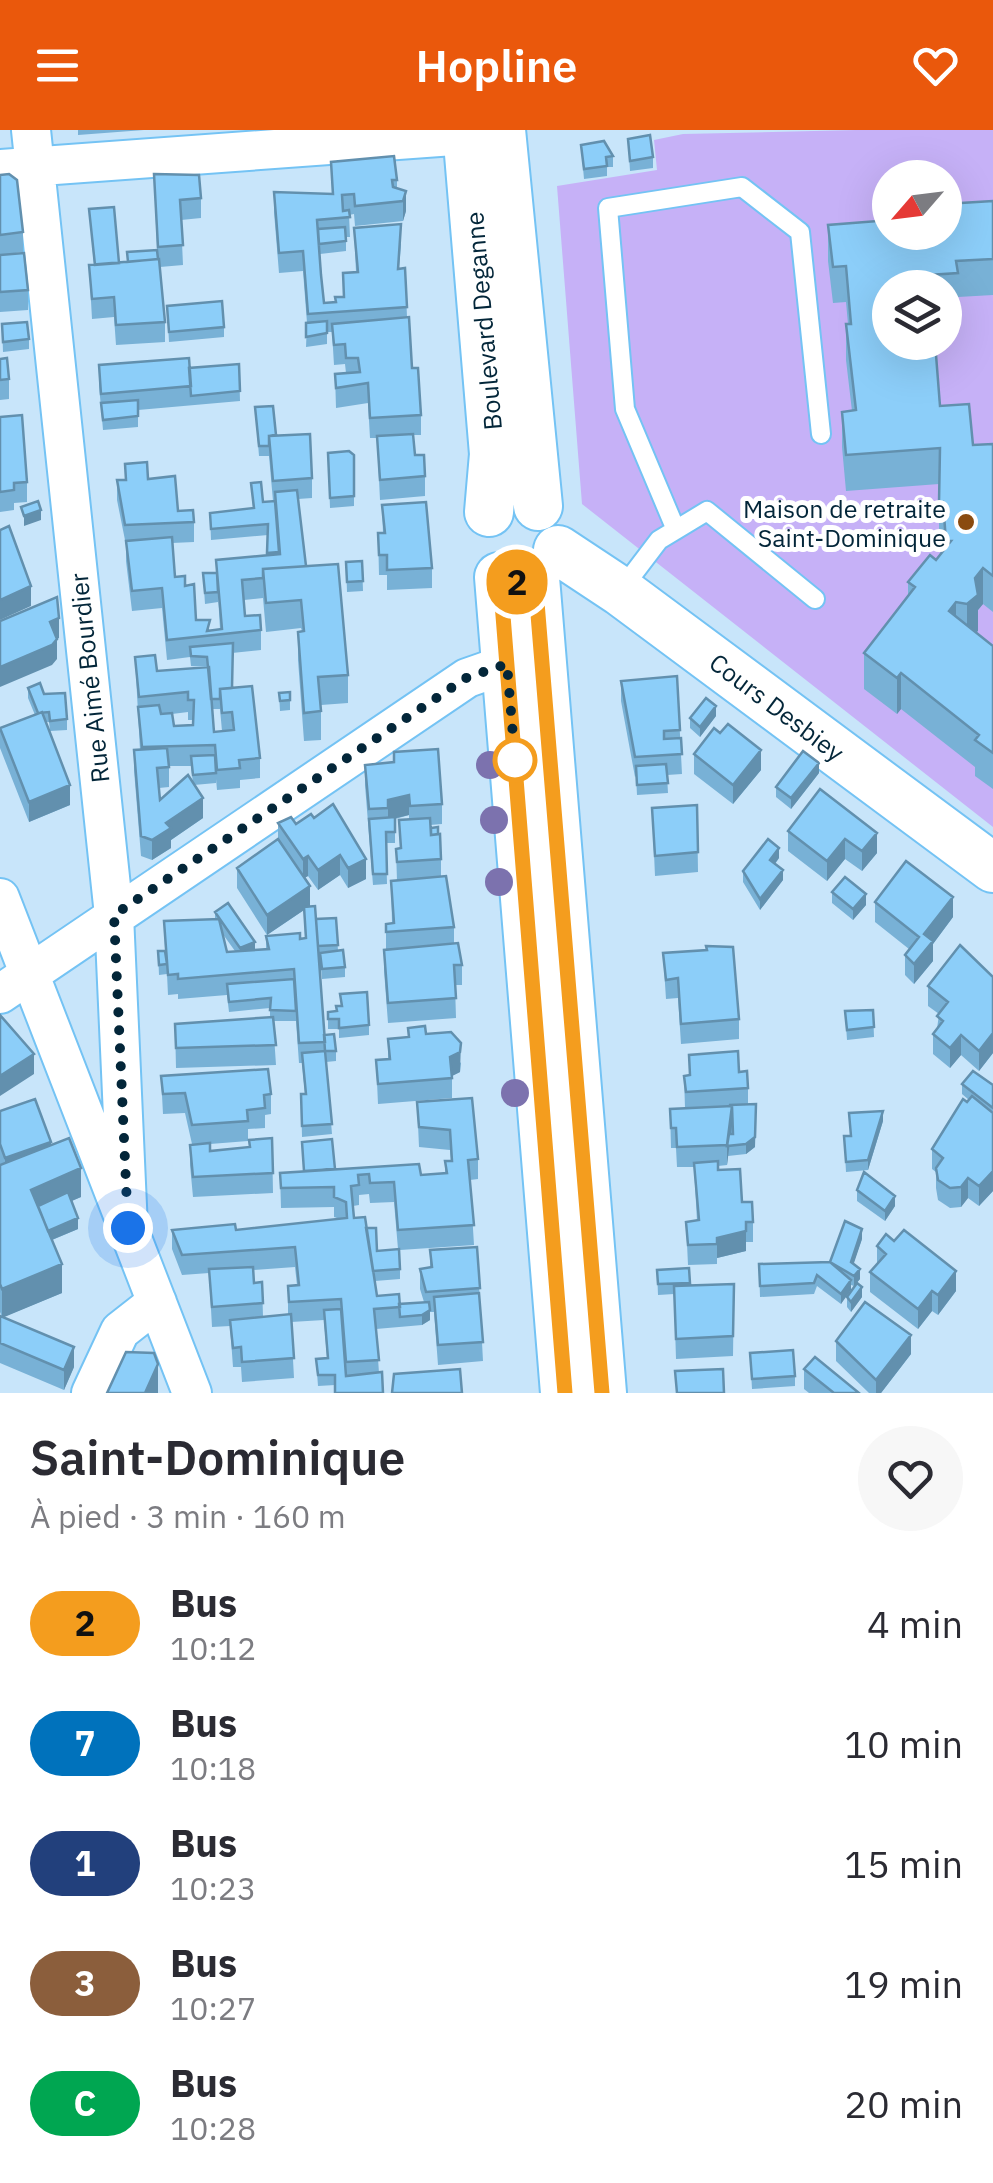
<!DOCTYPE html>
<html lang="fr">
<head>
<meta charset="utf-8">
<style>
  body { margin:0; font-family:"IBM Plex Sans",sans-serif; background:#f7f7f7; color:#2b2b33; height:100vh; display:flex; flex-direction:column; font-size:38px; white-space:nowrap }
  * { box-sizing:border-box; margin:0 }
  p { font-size:32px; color:#7c7c81 }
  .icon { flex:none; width:55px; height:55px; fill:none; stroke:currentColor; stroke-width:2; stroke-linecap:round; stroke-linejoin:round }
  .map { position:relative; height:1263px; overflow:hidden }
  .drawer { display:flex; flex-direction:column; background:#fff; flex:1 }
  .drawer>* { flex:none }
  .badge { padding:0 20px; border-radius:32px; font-size:35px; line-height:65px }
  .needle { width:65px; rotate:242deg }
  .controls { position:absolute; left:872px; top:30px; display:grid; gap:20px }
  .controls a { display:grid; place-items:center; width:90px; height:90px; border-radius:50%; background:#fff; box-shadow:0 10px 40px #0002; font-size:50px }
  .you { position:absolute; width:50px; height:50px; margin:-25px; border:8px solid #fff; border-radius:50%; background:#1a73e8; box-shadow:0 0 0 15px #1a73e833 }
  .map>.badge { position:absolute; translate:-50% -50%; box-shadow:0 0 0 5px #fff }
  .round { display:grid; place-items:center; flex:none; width:105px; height:105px; border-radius:52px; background:#f7f7f7 }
  .overview { display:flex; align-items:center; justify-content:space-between; height:170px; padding:0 30px }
  h1 { font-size:48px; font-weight:600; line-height:75px }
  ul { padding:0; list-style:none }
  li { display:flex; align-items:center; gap:30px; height:120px; padding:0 30px }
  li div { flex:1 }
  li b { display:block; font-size:38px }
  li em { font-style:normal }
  li .badge { min-width:110px; font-weight:700; text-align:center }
  header { display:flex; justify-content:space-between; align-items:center; height:130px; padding:0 30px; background:#ea580c; color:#fff; font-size:45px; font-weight:600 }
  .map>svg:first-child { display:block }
  .green { fill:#c6b1f7; fill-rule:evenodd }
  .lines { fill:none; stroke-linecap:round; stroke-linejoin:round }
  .service-casing { stroke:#74c3f4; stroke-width:22 }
  .minor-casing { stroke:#74c3f4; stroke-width:42 }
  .tertiary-casing { stroke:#74c3f4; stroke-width:52 }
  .service { stroke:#fff; stroke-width:18 }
  .minor { stroke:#fff; stroke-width:38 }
  .tertiary { stroke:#fff; stroke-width:48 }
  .tree { fill:#7c72ae }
  .wall { fill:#78b1d6; fill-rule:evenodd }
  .shaded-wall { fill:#6290ae }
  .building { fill:#8ccef9; stroke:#6290ae; stroke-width:2.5 }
  .line-casing { stroke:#fff; stroke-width:22 }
  .line { stroke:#f49d1e; stroke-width:15 }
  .walk { stroke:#032639; stroke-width:10; stroke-dasharray:0 18 }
  .poi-dot { fill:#8a4b10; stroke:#fff; stroke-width:4 }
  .stop-dot { fill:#fff; stroke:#f49d1e; stroke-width:5 }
  .labels { text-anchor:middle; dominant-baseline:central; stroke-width:10; stroke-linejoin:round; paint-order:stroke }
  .street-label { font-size:25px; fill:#032639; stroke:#fff }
  .poi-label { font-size:25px; fill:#032639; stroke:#fff; text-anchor:end }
</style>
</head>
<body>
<header><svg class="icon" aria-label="menu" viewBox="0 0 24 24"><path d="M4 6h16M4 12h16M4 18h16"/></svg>Hopline<svg class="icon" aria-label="heart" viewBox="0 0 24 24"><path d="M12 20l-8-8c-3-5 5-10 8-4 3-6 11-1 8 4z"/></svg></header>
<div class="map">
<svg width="993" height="1263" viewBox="0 0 993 1263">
  <rect width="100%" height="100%" fill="#c8e5fa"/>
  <path class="green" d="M856 0H993V697L582 374 557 56 657 40 654 10 683 4ZM890 48H945V102H890ZM890 158H945V212H890Z"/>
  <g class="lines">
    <g class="service-casing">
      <path id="service" d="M676 400 625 279 608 78 742 57 800 102 821 304
        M621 460 659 410 707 381 815 469"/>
    </g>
    <g class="minor-casing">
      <path id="minor" d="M31 0 114 785 128 1098
        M0 39 467 5
        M0 768 192 1263
        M0 864 467 548 507 534
        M91 1263 120 1201 157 1172"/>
    </g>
    <g class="tertiary-casing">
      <path id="tertiary" d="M467 0 494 324 489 382
        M501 0 538 376
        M558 420 620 461 993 738
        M499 447 565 1263
        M535 448 602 1263"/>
    </g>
    <use href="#service" class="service"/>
    <use href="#minor" class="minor"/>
    <use href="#tertiary" class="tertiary"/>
  </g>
  <g class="tree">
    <circle cx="490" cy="635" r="14"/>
    <circle cx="494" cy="690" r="14"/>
    <circle cx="499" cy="752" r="14"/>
    <circle cx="515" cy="963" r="14"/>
  </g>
  <path class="wall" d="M78 0H144L78 5Z
    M628 9 653 27V38L630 41Z
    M581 15 613 26V37H607V46L584 49Z
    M331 32 397 50V58L406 61V81L403 91 355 96 354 84 349 85 350 107H346V121L320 124 324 173 335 172 344 167 343 143 356 142 354 98 401 114 399 139 405 138 407 187 412 238 421 285V305H413L415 325 425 346V366L380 370 377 308H370L368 273 336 278 335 244 346 243 345 234 334 235 332 202H327V214L306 217 307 193 303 141 279 143 274 82V62L332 64Z
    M154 44 201 68V88L181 90 183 135 160 137 165 192V212L116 215 114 187 92 189 89 135H94L89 79 119 133 127 132 157 121Z
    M0 45 23 102V122L0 125Z
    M993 71V165L958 167V179L945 180V158H890L940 276 973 315 993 314V482L983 474 978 480V501L976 502 993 516V659L975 646V637L901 579 897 584 864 559V523L908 465V452L936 430 944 419 943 408 939 409V354L846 361 842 317V282L852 281 846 230V194H848L846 172 833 173 828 131V95L890 102Z
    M0 125 28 160V180L0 182Z
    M167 176 224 197V207L169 212Z
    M2 194 29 209V219L3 222Z
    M0 229 9 249V269L0 270Z
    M239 234 240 271 138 280V297L103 300 99 255V235L189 238Z
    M255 277 276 305 312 348V368L298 369 306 436 348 545V573L321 575V610L304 611 298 530V502L302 501 301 498 266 502 263 468 244 470 245 486 261 500V520L232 523V558L260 628V648L240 650V658L217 660 216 649V653L194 655 203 688 171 710V718L152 730 141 726 134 640V620H140L135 527 157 541 205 537 191 536 190 527 167 530 162 478 132 481 126 431V415L117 370V350H125V334L148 349 178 381 194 392V412L172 413 175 447 185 456 196 490 210 500 220 499 218 465V472L205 474 203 443H216V430L267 425 268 405 211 410 210 383 253 378 251 353 263 372 275 371H273L269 326H259ZM212 579H220L222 601 214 602ZM188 582V590H194L193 595 174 596 172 584ZM169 636H191L193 653 160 670 159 658 169 657Z
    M0 287 27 352V372L14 373V380L0 382Z
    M328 323 354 325V376L330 378Z
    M382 375 432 438V458L387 460V445H379L378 403H383Z
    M362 431 363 461 347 462 346 432Z
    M677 546 682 644 667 645 668 663 637 665 636 646 635 647 621 571V551Z
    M28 558 44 564 67 589V600L50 601 49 592H46L70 675 29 692 0 618V598L35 585 28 568Z
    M290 562V580L280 581 279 563Z
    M716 586 700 607 690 598V588Z
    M694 624 761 640 733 674 694 644Z
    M365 635 442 674V694L430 695 441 729V747L454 797V814L462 835V855H455L456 888 388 893 384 840V820H386V794L392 793 391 751H397L396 719 400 718 399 690 409 689V685L395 689V713H386L387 754 373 755 365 655Z
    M819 643 791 679 776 667V657Z
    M820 659 877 723 862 741 845 729 827 751 788 721V701Z
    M697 675 698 742 655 746 652 678Z
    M311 684 366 749 348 758 340 745 318 760 308 746 304 748 310 776 316 789 336 788 338 821 345 837V847L322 849 320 826 319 827 324 905 336 921V931L326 932 332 1004 302 1007 301 964H305L302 933H299L296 891H273L276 935 176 938 175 894 270 887V878L229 882 227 865 178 869V864L168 865 167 844 159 845 158 821H165L164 791 215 789V782L255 820 266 819V806L305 808 304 780 267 805 237 758V738L278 710V693L296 694ZM222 803 235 821 227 822Z
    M779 728 775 734 783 750 760 780 743 752V741Z
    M832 762 866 775 853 790 832 773Z
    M875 772 953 787 933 814V831L914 854 905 845V825L909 819 875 792Z
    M663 823 739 889V909L681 914 678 868 666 869Z
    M993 847V923L979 941 961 925 950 938 933 924V904L937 899 939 884 928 876V856Z
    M340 864 369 895V905L339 908V899H328V882L336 881 341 876Z
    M873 880 874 907 847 910 845 881Z
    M408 898 426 904 461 933 460 942 452 946V968L378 974 376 930 388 929V909L408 907Z
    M689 925 739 942 748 958V974L755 1017 746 1024 728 1026 727 1035 718 1036V1040L742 1072 753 1092V1112H746V1121L717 1128V1134L688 1135 686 1092 697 1091 694 1037H677L676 1018H671L670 979 685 978 684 946 689 945Z
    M161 946 271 964V984L265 985V998L248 999V1011L210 1014V1021L249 1017V1010L272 1008 273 1063 193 1067 190 1035V1015L192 1014 185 983 163 984Z
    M962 954 993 955V1061L979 1076 968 1068 961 1077 950 1078 938 1070 936 1058V1042L932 1039V1019L969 970 962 964Z
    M472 968 478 1029V1049L470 1050 474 1115 400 1120V1149L375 1151 377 1166 400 1174 424 1172 420 1159V1139L430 1137V1120L477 1117 483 1231 438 1235 434 1182H430V1190L422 1195 376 1199 379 1243 335 1255 318 1256 316 1229 327 1228 324 1190 291 1192 294 1248 242 1252 241 1237H233L230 1196 212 1197 209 1143 182 1145 172 1119V1100H236L340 1089 334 1087V1077L281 1078 280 1043 335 1039 421 1045 445 1043V1031H451L450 1020 419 1017 417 972ZM369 1064 370 1073 394 1072 398 1119 377 1121 366 1098 354 1088 353 1076 359 1075V1065ZM295 1137 297 1155 288 1156V1185L263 1187 262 1152 254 1153 253 1140Z
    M0 981 51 1015 81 1067 71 1071 78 1099 52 1110 62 1163 3 1187 74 1237 64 1260 0 1233V1186L2 1187 0 1182Z
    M849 983 883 991 868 1040 846 1042 844 1006H851Z
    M857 1060 895 1076 885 1091 857 1071Z
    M862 1109 853 1134 860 1149 854 1156 851 1155 841 1174 817 1156 814 1164 760 1167 759 1134 830 1132Z
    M894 1111 956 1161 938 1185 932 1181 918 1199 870 1162V1142L877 1135V1116Z
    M689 1138 690 1155 734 1154 733 1226 676 1229 674 1164 658 1165 657 1140Z
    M847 1167H862L851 1182 847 1177Z
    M836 1211 911 1224 881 1263H869L836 1231Z
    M750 1223 795 1246V1256L752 1259Z
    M804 1239 859 1263H809L804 1259Z"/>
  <path class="shaded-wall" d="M406 61V81L403 91V71Z
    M41 380V390L24 396V386Z
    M983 438V474L978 480V501L967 509V474L975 448Z
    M31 456V476L0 490V470Z
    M956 472V508L949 481Z
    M59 488V508L50 512V492Z
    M57 509V529L52 535 0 557V537Z
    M901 543V579L897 584V548Z
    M716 576V586L700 607V597Z
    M761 620V640L733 674V655Z
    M819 633V643L791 679V668Z
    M70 655V675L29 692V672Z
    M409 665V685L388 690V670Z
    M203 668V688L171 710V718L152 730V710L166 693Z
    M877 703V723L862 741V721Z
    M845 709V729L827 751V731Z
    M779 718V728L770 740V730Z
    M340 725V745L318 760V740Z
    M308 726V746L303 749V729Z
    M366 729V749L348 758V738Z
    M783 740V750L760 780V769Z
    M310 756V776L267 805V785Z
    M866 764V775L853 790V779Z
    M953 767V787L933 814V831L914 854V834L924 804Z
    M255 812V823L240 828V818Z
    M993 903V923L979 941V921Z
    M961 905V925L950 938V918Z
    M461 913 460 942 450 947V927Z
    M34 924V944L0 966V946Z
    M732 976V996L727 1035V1015Z
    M883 981V991L868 1040V1030Z
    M756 984 755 1017 746 1024V1014Z
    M51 1012V1032L5 1048V1028Z
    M81 1038V1067L35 1087 31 1060Z
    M993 1041V1061L979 1076V1056Z
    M968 1048V1068L961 1077V1057Z
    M895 1066V1076L885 1091V1081Z
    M78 1088V1099L42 1114V1103Z
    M862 1099V1109L851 1142V1132Z
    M746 1101V1121L717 1128V1108Z
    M62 1134V1163L2 1188V1159Z
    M860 1139V1149L854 1156V1146Z
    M956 1141V1161L938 1185V1165Z
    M851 1150V1160L841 1174V1164Z
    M862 1157V1167L851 1182V1172Z
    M932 1161V1181L918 1199V1179Z
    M430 1180V1190L422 1195V1185Z
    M911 1205V1224L881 1263H876V1250Z
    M74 1217V1237L64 1260V1240Z
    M158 1234V1263H145Z"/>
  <path class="building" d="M650 5 653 27 630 31 628 9Z
    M604 11 613 26 606 27 607 36 584 39 581 15Z
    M394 26 397 50H392L393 57 406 61 403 71 355 76 354 64 342 65 343 81 349 80 350 87 317 90 321 145 324 173 336 172 335 167H344L343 143 358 142 354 98 401 94 398 139 405 138 407 177 308 184 303 121 279 123 274 62 333 64 331 32Z
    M9 44 17 50 23 102 0 105V45Z
    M154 44 199 45 201 68 180 70 183 115 158 117Z
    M993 71V129L956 131 958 143 929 145 930 158H890V212H935L940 276 969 274 973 315 993 314V446L983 438 975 448 978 465 967 474 956 472 949 481 993 516V623L975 610 979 605 901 543 897 548 864 523 915 457 908 452 930 425 936 430 951 411H946L943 372 939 373 940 318 846 325 842 282 856 280 846 194H851L846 136 833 137 828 95 890 90V102H945V74Z
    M114 77 119 133 95 135 89 79Z
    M345 97 346 111 319 114 318 99Z
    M157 120 158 129 128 132 127 122Z
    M24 123 28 160 0 162V125Z
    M159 129 165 192 116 195 114 167 92 169 89 135Z
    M222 171 224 197 169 202 167 176Z
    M409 187 412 238H418L421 285 370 288 368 253 336 258 335 244 360 242 358 228H346L345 214 334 215 332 194Z
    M327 191V203L306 207V193Z
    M27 192 29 209 3 212 2 194Z
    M7 228 9 249 0 250V229Z
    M189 228 191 256 101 264 99 235Z
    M239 234 240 261 191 266 189 238Z
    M138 270V286L103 290 101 273Z
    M273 276 276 305 269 306V316H259L255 277Z
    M22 285 27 352 14 353V360L0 362V287Z
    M310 304 312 348 273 351 269 306Z
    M413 304 415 325H424L425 346 380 350 377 306Z
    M349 321 354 325V366L330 368 328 323Z
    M147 332 148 349 175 346 178 381 193 380 194 392 125 395 117 350H126L125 334Z
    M261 352 263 372 275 371 279 422 267 423 268 394 211 399 210 383 254 378 251 353Z
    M297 360 306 436H309L263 439V448L242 450 245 486 260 485 261 500 167 510 162 458 132 461 126 411 172 407 175 447 185 446V456L194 454 196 490H210L207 501 222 499 216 430 280 424 275 362Z
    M38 371 41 380 24 386 21 377Z
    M426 372 432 438 387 440V425H379L378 403H385L382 375Z
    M9 396 31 456 0 470V400Z
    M362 431 363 451 347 452 346 432Z
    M338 434 348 545 318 547 321 581 304 583 298 502 304 501 301 470 266 473 263 439Z
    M203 443H217L218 462 205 463Z
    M57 467 59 488 50 492 57 509 52 515 0 537V491Z
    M233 513 232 558 220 559V569H211L207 527 191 526 190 517Z
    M155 525 157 541 209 537 214 602 234 600 232 582 222 583 220 559 252 556 260 628 239 630 240 638 217 640 215 615 142 617 138 577 159 575 161 584 172 583 174 596 193 595 194 570H188V562L139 567 135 527Z
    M677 546 680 600 664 601V609L681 608 682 624 635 627 621 551Z
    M40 553 44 564 65 563 67 589 50 591 49 582 38 583 28 558Z
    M290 562V570L280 571 279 563Z
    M706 568 716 576 700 597 690 588Z
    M42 582 70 655 29 672 0 598Z
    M728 594 761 620 733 655 694 624 714 598 720 603Z
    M167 618 169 637 157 638 160 670 188 645 203 668 166 693 171 698 152 710 141 706 134 620Z
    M438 619 442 674 410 676 409 665 388 670V678L369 679 365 635 394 632V622Z
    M803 621 819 633 791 668 776 657Z
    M215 625 216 643 193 645 191 626Z
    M666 634 668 653 637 655 636 636Z
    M820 659 877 703 862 721 845 709 827 731 788 701Z
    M333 674 366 729 348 738 340 725 318 740 308 726 303 729 278 693 291 687 296 694 311 684 314 688Z
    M697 675 698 722 655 726 652 678Z
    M395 687V702H386L387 744H373L369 689Z
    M430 688 431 705 440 704 441 729 397 732 396 719 401 718 399 690Z
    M438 697V704L431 705V698Z
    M278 709 310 756 267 785 237 738Z
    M768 709 779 718 770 730 783 740 760 769 743 741Z
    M906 731 953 767 924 804 933 811 914 834 905 825 919 807 875 772Z
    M446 746 454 797 386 802V794L394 793 391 751Z
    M845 747 866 764 853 779 832 762Z
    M228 773 255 812 240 818 215 782Z
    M315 776 325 912 299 913 294 839 178 849V844L168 845 164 791 219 789 227 822 269 819 266 806 300 803V809L306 808 304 777Z
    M336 788 338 815 318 816 316 789Z
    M458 813 462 835H454L456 868 388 873 384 820Z
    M960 815 993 847V903L979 921 961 905 950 918 933 904 943 891 937 886 948 872 928 856Z
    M706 816 733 817 739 889 681 894 678 848 666 850 663 823 707 820Z
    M343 820 345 837 322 839 320 823Z
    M158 821H165L167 834 159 835Z
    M294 849 296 881 270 880 271 868 229 872 227 854Z
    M367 862 369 895 339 898V889H328V882L337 881 336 876H342L340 864Z
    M873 880 874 897 847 900 845 881Z
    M0 885 34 924 0 946Z
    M273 887 276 915 176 918 175 894Z
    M425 896 426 904 451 902 461 913 460 922 450 927 452 948 378 954 376 930 390 929 388 909 409 907 408 898Z
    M334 904 336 921H325L324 905Z
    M325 921 332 994 302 996 301 964H306L302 923Z
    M738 921 739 942 747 941 748 958 686 962 684 946 690 945 689 925Z
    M268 939 271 964 264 965 265 978 247 980 248 991 192 995 185 963 163 964 161 946Z
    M973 941 993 955V978L962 954Z
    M972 966 993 983V1041L979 1056 968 1048 961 1057 950 1058 938 1050 936 1038 943 1028 932 1019 963 969 967 972Z
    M472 968 478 1029 468 1030 474 1095 398 1100 394 1052 370 1053 369 1044 358 1045 359 1055 351 1056 354 1088 365 1087 377 1166 399 1164 400 1177 374 1179 379 1230 346 1232 341 1169 289 1172 288 1156 299 1155 295 1117 182 1125 172 1100 235 1094 236 1100 347 1088 346 1072 334 1067V1057L281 1058 280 1043 419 1034 421 1045 447 1043 445 1031H452L450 1000 419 997 417 972Z
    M35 969 51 1012 5 1028 0 1014V981Z
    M756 974 755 1007 746 1014 727 1016 729 1004H733L732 976 729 975Z
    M732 976 727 1015 677 1017 676 998H671L670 979Z
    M883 981 868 1030 846 1032 844 1006H851L849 983Z
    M69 1008 81 1038 31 1060 62 1134 2 1159 0 1154V1035Z
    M272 1008 273 1043 193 1047 190 1015 210 1013V1021L250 1017 249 1010Z
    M332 1009 335 1039 304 1041 302 1012Z
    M718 1031V1040L740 1039 742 1072H752L753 1092H746V1101L717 1108V1114L688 1115 686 1092 699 1090 694 1033Z
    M864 1042 895 1066 885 1081 857 1060Z
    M68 1062 78 1088 48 1101 38 1076Z
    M845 1091 862 1099 851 1132 860 1139 854 1146 830 1132 851 1150 841 1164 817 1145 814 1153 760 1156 759 1134 830 1132Z
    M366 1098H376L377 1121 399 1119 400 1139 373 1141Z
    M904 1100 956 1141 938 1165 932 1161 918 1179 870 1142 886 1124 877 1116 886 1104 894 1111Z
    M477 1117 480 1158 426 1162 420 1139 432 1137 430 1120Z
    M253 1137 254 1153 262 1152 263 1173 212 1177 209 1139Z
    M689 1138 690 1153 658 1154 657 1140Z
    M857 1153 862 1157 851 1172 847 1167Z
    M734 1154 733 1206 676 1209 674 1156Z
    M479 1163 483 1212 438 1215 434 1167Z
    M429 1172 430 1180 422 1185 400 1187 399 1174Z
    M865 1172 911 1205 876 1250 836 1211Z
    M341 1179 346 1246 382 1242 383 1263H335V1245H318L316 1229 328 1228 324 1180Z
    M291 1184 294 1228 242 1232 241 1217 233 1218 230 1190Z
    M0 1186 74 1217 64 1240 0 1213Z
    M793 1220 795 1246 752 1249 750 1223Z
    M126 1222 154 1223 158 1234 145 1263H107Z
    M815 1227 859 1263H834L804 1239Z
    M460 1239 462 1263H392L394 1244Z
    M723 1239 724 1263H677L675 1241Z"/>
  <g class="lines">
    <g class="line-casing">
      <path id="line" d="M565 1263 500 448 511 452 535 448 602 1263"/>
    </g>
    <use href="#line" class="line"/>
    <path class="walk" d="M128 1098 114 785 466 548 507 534 515 630"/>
  </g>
  <circle class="poi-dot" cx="966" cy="392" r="10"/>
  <circle class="stop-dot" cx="515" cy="630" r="20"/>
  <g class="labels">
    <g class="street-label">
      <text transform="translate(483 191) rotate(-95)">Boulevard Deganne</text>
      <text transform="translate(89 548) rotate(-96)">Rue Aimé Bourdier</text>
      <text transform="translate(777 577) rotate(37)">Cours Desbiey</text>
    </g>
    <g class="poi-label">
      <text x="946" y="378">Maison de retraite<tspan x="946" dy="29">Saint-Dominique</tspan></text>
    </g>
  </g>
</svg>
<div class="controls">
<a><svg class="needle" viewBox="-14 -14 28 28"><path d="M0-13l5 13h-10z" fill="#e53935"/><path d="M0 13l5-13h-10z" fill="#7c7c81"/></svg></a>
<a><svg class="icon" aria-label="layers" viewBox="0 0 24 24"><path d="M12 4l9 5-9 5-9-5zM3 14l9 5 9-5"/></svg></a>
</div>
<div class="you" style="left:128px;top:1098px"></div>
<b class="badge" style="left:517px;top:452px;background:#f49d1e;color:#111">2</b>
</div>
<section class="drawer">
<div class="overview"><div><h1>Saint-Dominique</h1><p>À pied · 3 min · 160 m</p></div><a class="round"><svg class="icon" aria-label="heart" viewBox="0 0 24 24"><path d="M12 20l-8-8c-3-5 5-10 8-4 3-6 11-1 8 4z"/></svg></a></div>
<ul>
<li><span class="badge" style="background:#f49d1e;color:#111">2</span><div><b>Bus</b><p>10:12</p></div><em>4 min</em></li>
<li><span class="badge" style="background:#0072bc;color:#fff">7</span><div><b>Bus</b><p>10:18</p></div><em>10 min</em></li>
<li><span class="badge" style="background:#22407c;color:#fff">1</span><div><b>Bus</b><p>10:23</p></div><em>15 min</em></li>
<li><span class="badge" style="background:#8b5e3c;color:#fff">3</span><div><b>Bus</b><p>10:27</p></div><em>19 min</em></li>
<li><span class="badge" style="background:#00a651;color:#fff">C</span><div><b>Bus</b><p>10:28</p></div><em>20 min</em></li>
</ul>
</section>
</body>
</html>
